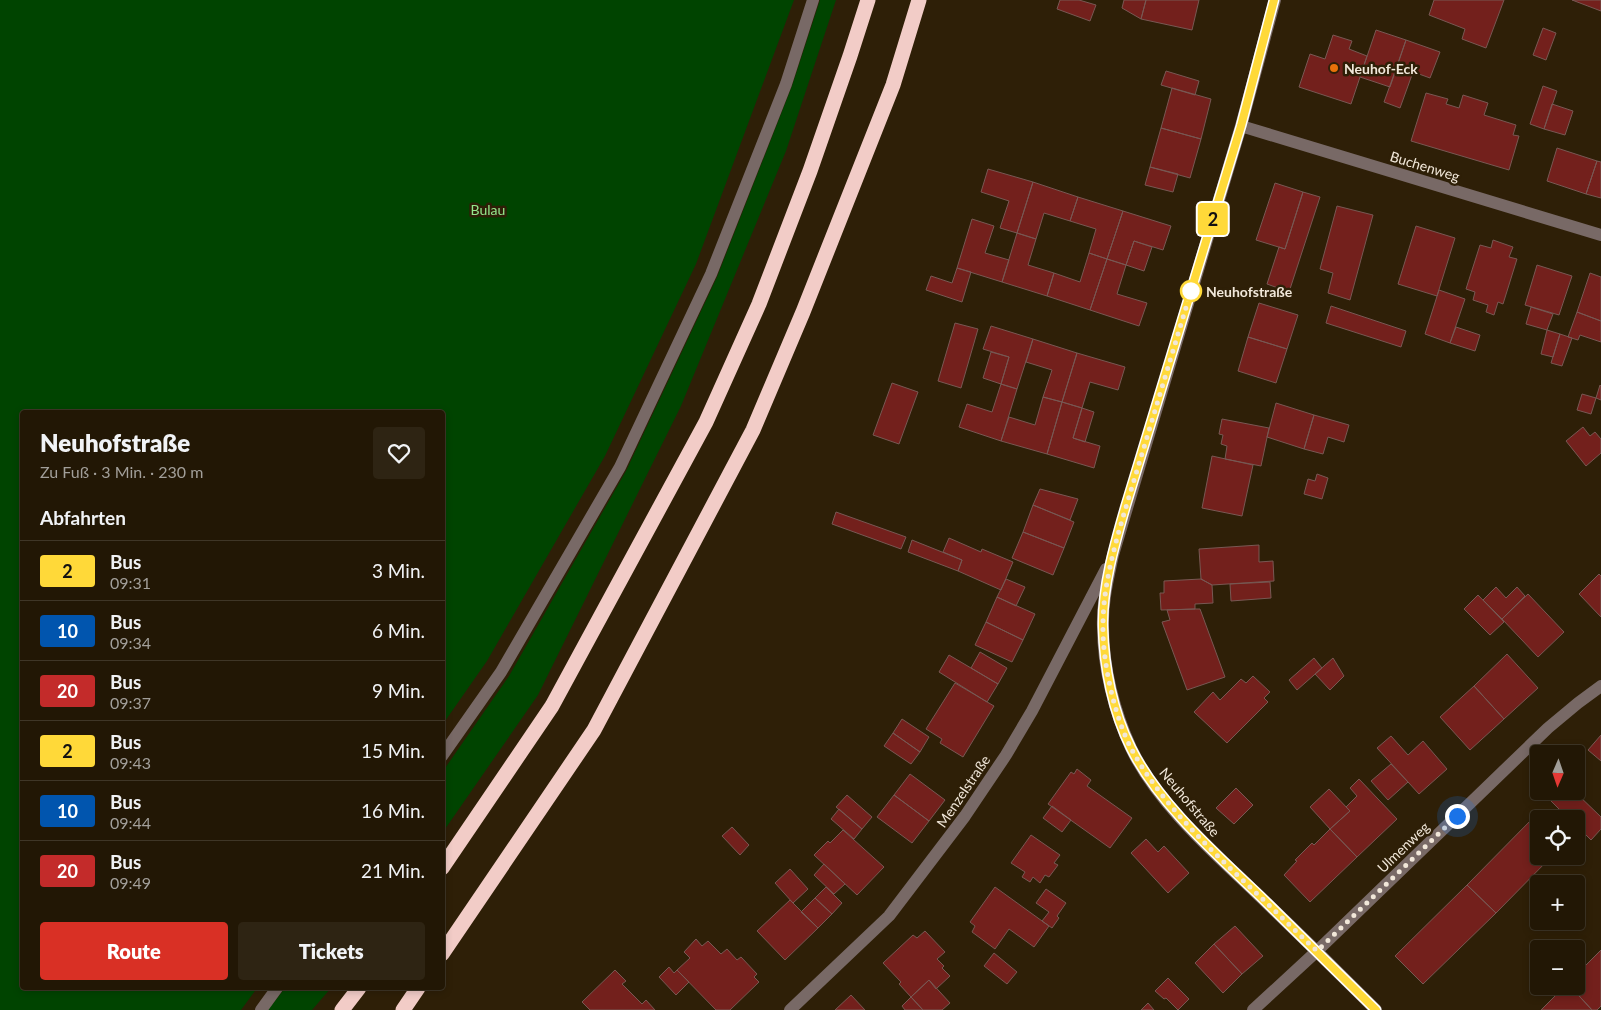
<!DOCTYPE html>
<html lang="de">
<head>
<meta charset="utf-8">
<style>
  body { margin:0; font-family:Lato,sans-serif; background:#2e2413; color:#f1f3f6; height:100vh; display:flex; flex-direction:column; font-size:19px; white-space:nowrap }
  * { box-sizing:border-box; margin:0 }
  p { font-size:16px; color:#a29f9a }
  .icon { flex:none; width:28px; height:28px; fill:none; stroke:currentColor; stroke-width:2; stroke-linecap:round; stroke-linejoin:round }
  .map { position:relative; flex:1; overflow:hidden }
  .side { position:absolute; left:20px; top:410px; width:425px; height:580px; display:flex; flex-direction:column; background:#221705; border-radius:5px; box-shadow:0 2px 8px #0003,0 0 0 1px #3f3627 }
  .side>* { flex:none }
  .badge { padding:0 10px; border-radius:4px; font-size:18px; line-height:32px }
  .needle { width:32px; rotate:182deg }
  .tools { position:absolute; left:1530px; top:745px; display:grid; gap:10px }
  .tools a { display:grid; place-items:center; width:55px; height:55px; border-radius:5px; background:#221705; box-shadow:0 2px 8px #0003,0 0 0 1px #3f3627; font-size:25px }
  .you { position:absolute; width:25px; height:25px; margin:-12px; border:4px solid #fff; border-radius:50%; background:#1a73e8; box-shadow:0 0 0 8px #1a73e833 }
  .map>.badge { position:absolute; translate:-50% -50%; box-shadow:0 0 0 2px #fff }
  h2 { padding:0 20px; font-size:19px; line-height:45px }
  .round { display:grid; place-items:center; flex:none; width:52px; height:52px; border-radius:5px; background:#2e2413 }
  .head { display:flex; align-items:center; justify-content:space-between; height:85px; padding:0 20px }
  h1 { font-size:24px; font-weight:800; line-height:38px }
  .button { display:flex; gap:10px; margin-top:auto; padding:10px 20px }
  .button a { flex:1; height:58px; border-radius:5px; background:#d93025; color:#fff; font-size:20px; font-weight:800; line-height:58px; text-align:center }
  .button a+a { background:#2e2413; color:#f1f3f6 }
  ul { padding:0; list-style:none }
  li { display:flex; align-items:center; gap:15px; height:60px; padding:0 20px; border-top:1px solid #3f3627 }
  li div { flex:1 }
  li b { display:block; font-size:19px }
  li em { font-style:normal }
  li .badge { min-width:55px; font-weight:700; text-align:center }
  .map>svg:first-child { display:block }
  .green { fill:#040 }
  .building { fill:#73201c; stroke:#785853 }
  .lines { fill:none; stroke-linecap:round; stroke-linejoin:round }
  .minor { stroke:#786966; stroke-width:12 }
  .highway { stroke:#f2ccc7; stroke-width:15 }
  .line-casing { stroke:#fff; stroke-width:11 }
  .line { stroke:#ffd939; stroke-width:8 }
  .walk { stroke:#f1e7d9; stroke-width:5; stroke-dasharray:0 9 }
  .food-dot { fill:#e8710a; stroke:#2e1f07; stroke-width:2 }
  .stop-dot { fill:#fff; stroke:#ffd939; stroke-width:2.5 }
  .labels { text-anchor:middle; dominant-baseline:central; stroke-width:5; stroke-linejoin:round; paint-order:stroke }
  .poi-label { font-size:14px; font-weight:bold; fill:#f1e7d9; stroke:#2e1f07; text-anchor:start }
  .street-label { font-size:14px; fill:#f1e7d9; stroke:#2e1f07 }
  .park-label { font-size:14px; fill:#94e88d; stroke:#2e1f07 }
  .stop-label { font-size:14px; font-weight:bold; fill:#f1e7d9; stroke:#2e1f07; text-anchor:start }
</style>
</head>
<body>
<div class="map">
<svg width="1601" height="1010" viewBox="0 0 1601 1010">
  <rect width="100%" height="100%" fill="#2e1f07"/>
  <path class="green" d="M0 0H794L696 264 605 456 487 661 443 724 442 412H22V988H257L241 1010H0Z
    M820 0H836L786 151 681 406 538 695 443 832V771L509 676 626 471 717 277 792 86Z
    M285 988H331L312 1010H268Z"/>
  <path class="building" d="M1060 0H1079L1096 5 1090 21 1057 9Z
    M1124 0H1146L1141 19 1122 8Z
    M1146 0H1199L1192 30 1141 19Z
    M1434 0H1504L1486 48 1462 39 1465 29 1429 15Z
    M1572 0H1601V11Z
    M1543 28 1556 33 1546 60 1533 55Z
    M1376 30 1406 40 1390 87 1360 77Z
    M1333 35 1352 41 1349 49 1367 56 1351 104 1299 87 1310 54 1325 59Z
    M1406 40 1440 52 1430 78 1397 66Z
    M1397 66 1413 72 1400 108 1384 102Z
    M1166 71 1199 81 1195 95 1161 85Z
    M1543 86 1557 91 1544 129 1530 124Z
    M1172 88 1211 99 1201 139 1161 128Z
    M1426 93 1448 99 1446 104 1459 108 1463 95 1488 103 1484 115 1516 125 1513 135 1519 136 1509 170 1411 141Z
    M1552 104 1573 111 1565 135 1544 129Z
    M1161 128 1201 139 1190 178 1150 167Z
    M1557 148 1597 161 1586 194 1547 181Z
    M1597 161 1601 162V198L1586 194Z
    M1150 167 1178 174 1173 192 1145 185Z
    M988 169 1033 182 1017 233 1000 228 1009 201 981 192Z
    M1033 182 1078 197 1070 221 1044 213 1036 239 1017 233Z
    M1275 183 1303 192 1285 249 1256 240Z
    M1303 192 1320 197 1289 292 1267 284 1279 247 1285 249Z
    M1078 197 1123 211 1107 259 1089 253 1096 229 1070 221Z
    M1337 206 1373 215 1350 300 1328 293 1333 273 1320 269Z
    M1123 211 1171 226 1163 250 1134 241 1126 265 1107 259Z
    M972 219 994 226 985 253 1009 260 1002 282 957 268Z
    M1416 226 1455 238 1437 296 1398 284Z
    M1017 233 1036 239 1028 265 1054 273 1047 296 1002 282Z
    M1493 240 1513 247 1509 257 1517 259 1503 304 1498 302 1494 315 1486 312 1488 305 1473 300 1475 292 1466 289 1480 245 1491 248Z
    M1134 241 1152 247 1144 271 1126 265Z
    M1089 253 1107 259 1090 310 1047 296 1054 273 1080 282Z
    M1107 259 1126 265 1117 294 1147 303 1139 326 1090 310Z
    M1537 265 1572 276 1559 315 1525 305Z
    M957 268 971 272 962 302 926 290 931 276 952 283Z
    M1590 273 1601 277V321L1577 312Z
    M1439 290 1465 299 1450 343 1425 334Z
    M1259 303 1298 315 1287 349 1248 337Z
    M1331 306 1406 331 1401 347 1326 323Z
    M1531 307 1553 314 1547 330 1526 324Z
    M1577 312 1601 321V342L1580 335 1578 340 1568 337Z
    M955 323 978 329 961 388 938 381Z
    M991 326 1033 339 1017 389 1001 384 1009 357 983 349Z
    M1456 327 1480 335 1475 351 1450 343Z
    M1547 330 1560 334 1553 357 1541 354Z
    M1560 334 1572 338 1562 366 1551 363Z
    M1248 337 1287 349 1276 383 1238 371Z
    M1033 339 1077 353 1062 402 1043 397 1052 370 1026 362Z
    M991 352 1009 357 1001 384 983 378Z
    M1077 353 1125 367 1118 390 1090 382 1082 408 1062 402Z
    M892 383 918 392 899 444 873 435Z
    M1001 384 1017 389 1001 441 959 427 967 404 992 412Z
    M1600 385 1601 386V400L1596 398Z
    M1582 394 1596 398 1591 414 1577 410Z
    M1043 397 1062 402 1047 454 1001 441 1009 417 1035 425Z
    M1062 402 1082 408 1073 438 1100 446 1094 468 1047 454Z
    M1276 403 1314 415 1304 449 1267 437Z
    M1082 408 1094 412 1085 442 1073 438Z
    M1314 415 1349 425 1344 442 1328 437 1323 454 1304 449Z
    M1222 419 1269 428 1261 466 1225 459 1227 446 1221 444 1223 435 1219 434Z
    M1583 427 1590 436 1595 432 1601 439V453L1586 466 1566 441Z
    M1212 456 1253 465 1242 516 1202 508Z
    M1317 474 1328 478 1322 499 1304 494 1308 479 1315 481Z
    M1040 489 1078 499 1070 520 1033 505Z
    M1033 505 1074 522 1064 548 1023 532Z
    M836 512 906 537 901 549 832 524Z
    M1023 532 1064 548 1053 575 1012 558Z
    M949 538 981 552 982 549 1013 562 1001 590 958 571 962 560 943 552Z
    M912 540 962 560 958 571 908 552Z
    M1259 545V562L1273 561 1274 581 1212 585 1201 579 1199 549Z
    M1599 574 1601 576V617L1579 594Z
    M1006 579 1025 587 1016 606 997 597Z
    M1201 579 1212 585 1213 603 1195 604V609L1161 610 1160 593H1164V581Z
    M1270 582 1271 598 1231 601 1230 584Z
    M1496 587 1506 598 1517 587 1525 596 1502 619 1483 600Z
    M1528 594 1564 632 1538 657 1502 619Z
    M1478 595 1504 622 1490 635 1464 609Z
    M997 597 1035 614 1023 640 986 622Z
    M1195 609H1200L1225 677 1187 690 1162 622 1170 620 1167 610Z
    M986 622 1023 640 1012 662 975 645Z
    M980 652 1007 668 998 684 971 668Z
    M1507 654 1538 688 1504 719 1474 686Z
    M949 655 998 684 987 702 939 672Z
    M1314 658 1322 668 1297 690 1289 680Z
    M1333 658 1344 676 1330 690 1315 674Z
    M1253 676 1270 692 1264 698 1268 702 1227 743 1194 712 1213 692 1220 700 1241 679 1246 683Z
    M955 683 994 706 963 757 940 743 942 739 926 729Z
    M1474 686 1504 719 1470 750 1440 717Z
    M902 719 929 737 920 752 893 733Z
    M893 733 920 752 911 764 884 746Z
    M1601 735V761L1588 750Z
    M1391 736 1408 755 1423 741 1447 769 1419 794 1377 748Z
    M1391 764 1408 782 1388 800 1371 781Z
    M1077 769 1091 780 1087 786 1132 818 1110 848 1048 804 1071 772 1074 774Z
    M910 774 945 800 929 821 894 795Z
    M1359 779 1397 819 1357 857 1330 829 1350 811 1346 807 1357 796 1350 788Z
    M1236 788 1253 805 1234 824 1216 808Z
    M1329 789 1350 811 1330 829 1310 807Z
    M1552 791H1574L1601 817V829L1591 840 1576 825V819H1569L1547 797Z
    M847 795 872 817 862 829 836 807Z
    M894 795 929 821 912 843 877 817Z
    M1052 806 1071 820 1062 832 1043 818Z
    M839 809 862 829 854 839 831 819Z
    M1538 813 1544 819H1539V856H1552L1496 913 1467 885Z
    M732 827 749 845 740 855 722 836Z
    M1330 829 1357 857 1310 902 1284 875 1297 861 1295 860 1312 843 1314 845Z
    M843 830 884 867 857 895 814 855 828 841 830 843Z
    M1031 835 1060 855 1054 863 1058 865 1049 877 1045 875 1040 883 1033 877 1030 882 1022 877 1025 872 1011 863Z
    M1146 839 1158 852 1164 846 1189 873 1168 893 1131 853Z
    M824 864 845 884 834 894 814 875Z
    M790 869 808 889 793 903 775 883Z
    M1467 885 1496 913 1423 984 1395 956Z
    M826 887 842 903 832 914 815 898Z
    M995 887 1049 926 1034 947 1009 929 995 949 972 932 975 926 970 922Z
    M1046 889 1066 903 1057 916 1059 918 1052 928 1042 921 1049 912 1036 903Z
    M815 898 832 914 818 928 801 912Z
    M790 900 818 928 785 960 757 931Z
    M1235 926 1263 956 1242 974 1214 944Z
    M925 931 945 952 937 959 944 966 942 968 950 976 936 989 929 980 911 997 899 984 901 982 883 963 913 935 917 938Z
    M696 939 702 946 708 941 721 954 727 949 737 960 741 957 757 974 754 977 759 982 730 1010H716L677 970 690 958 684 952Z
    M1214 944 1242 974 1223 993 1195 963Z
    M1601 950V1006L1597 1010H1592L1570 986H1576V975Z
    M994 953 1017 972 1007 984 984 966Z
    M669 967 674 973 677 970 689 982 676 995 659 977Z
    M615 970 626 981 622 984 642 1004 646 1000 655 1010H590L582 1002Z
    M1168 978 1189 999 1178 1010 1166 998 1164 999 1155 991Z
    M929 980 950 1003 942 1010H923L911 997Z
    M1565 986H1570L1592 1010H1541Z
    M851 995 865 1010H835Z
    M911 997 923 1010H905L902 1006Z
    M1148 1003 1154 1010H1141Z"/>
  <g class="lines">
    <path class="minor" d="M1275 0 1241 126 1113 555C1108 579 1102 603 1103 627 1103 667 1114 711 1131 748 1156 801 1209 848 1251 888 1293 928 1335 969 1376 1010
      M1241 126 1601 235
      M442 756 501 672 620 467 711 274 786 84 813 0
      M261 1010 277 988
      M790 1010 889 916 965 816 1006 755 1032 711 1106 569
      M1253 1010 1317 951 1548 728 1578 703 1601 686"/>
    <path class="highway" d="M442 868 552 706 706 422 759 304 810 171 850 56 868 0
      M442 954 594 730 753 430 803 312 893 85 919 0
      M342 1010 359 988
      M403 1010 418 988"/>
  </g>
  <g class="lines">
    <g class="line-casing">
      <path id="line" d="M1274 0 1241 126 1126 505C1115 543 1102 587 1103 627 1104 668 1113 712 1131 748 1158 803 1216 854 1260 896 1299 934 1337 972 1376 1010"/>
    </g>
    <use href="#line" class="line"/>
    <path class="walk" d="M1191 291 1123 517C1113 552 1103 589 1103 625 1102 661 1115 719 1132 750 1158 797 1196 835 1234 872 1262 898 1289 925 1317 951L1457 816"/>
  </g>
  <circle class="food-dot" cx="1334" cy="68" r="5"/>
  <circle class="stop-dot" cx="1191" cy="291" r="10"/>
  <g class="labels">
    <g class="poi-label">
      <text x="1344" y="68">Neuhof-Eck</text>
    </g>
    <g class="street-label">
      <text transform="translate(1425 166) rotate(17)">Buchenweg</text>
      <text transform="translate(963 791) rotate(-56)">Menzelstraße</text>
      <text transform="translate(1190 802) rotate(50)">Neuhofstraße</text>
      <text transform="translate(1403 847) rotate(-44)">Ulmenweg</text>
    </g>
    <g class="park-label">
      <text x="488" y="209">Bulau</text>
    </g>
    <g class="stop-label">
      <text x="1206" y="291">Neuhofstraße</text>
    </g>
  </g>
</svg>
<div class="tools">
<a><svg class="needle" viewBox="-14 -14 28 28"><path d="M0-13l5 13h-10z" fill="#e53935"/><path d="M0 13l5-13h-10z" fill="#a29f9a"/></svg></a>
<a><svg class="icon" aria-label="locate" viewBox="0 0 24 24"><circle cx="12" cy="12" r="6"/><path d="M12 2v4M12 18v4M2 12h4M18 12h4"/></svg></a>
<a>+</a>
<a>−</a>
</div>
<div class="you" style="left:1457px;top:816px"></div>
<b class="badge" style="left:1213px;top:219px;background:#ffd939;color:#111">2</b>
<section class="side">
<div class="head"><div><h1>Neuhofstraße</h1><p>Zu Fuß · 3 Min. · 230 m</p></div><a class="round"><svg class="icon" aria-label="heart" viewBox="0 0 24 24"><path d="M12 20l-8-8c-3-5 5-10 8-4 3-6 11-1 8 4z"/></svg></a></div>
<h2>Abfahrten</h2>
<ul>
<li><span class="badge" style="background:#ffd939;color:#111">2</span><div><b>Bus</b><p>09:31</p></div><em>3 Min.</em></li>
<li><span class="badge" style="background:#0155ae;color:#fff">10</span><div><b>Bus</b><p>09:34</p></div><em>6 Min.</em></li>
<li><span class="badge" style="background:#c32b2a;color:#fff">20</span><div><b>Bus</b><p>09:37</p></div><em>9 Min.</em></li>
<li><span class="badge" style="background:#ffd939;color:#111">2</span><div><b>Bus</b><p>09:43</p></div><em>15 Min.</em></li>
<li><span class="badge" style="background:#0155ae;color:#fff">10</span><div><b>Bus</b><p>09:44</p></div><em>16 Min.</em></li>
<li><span class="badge" style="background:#c32b2a;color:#fff">20</span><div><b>Bus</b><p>09:49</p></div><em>21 Min.</em></li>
</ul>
<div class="button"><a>Route</a><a>Tickets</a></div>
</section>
</div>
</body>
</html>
